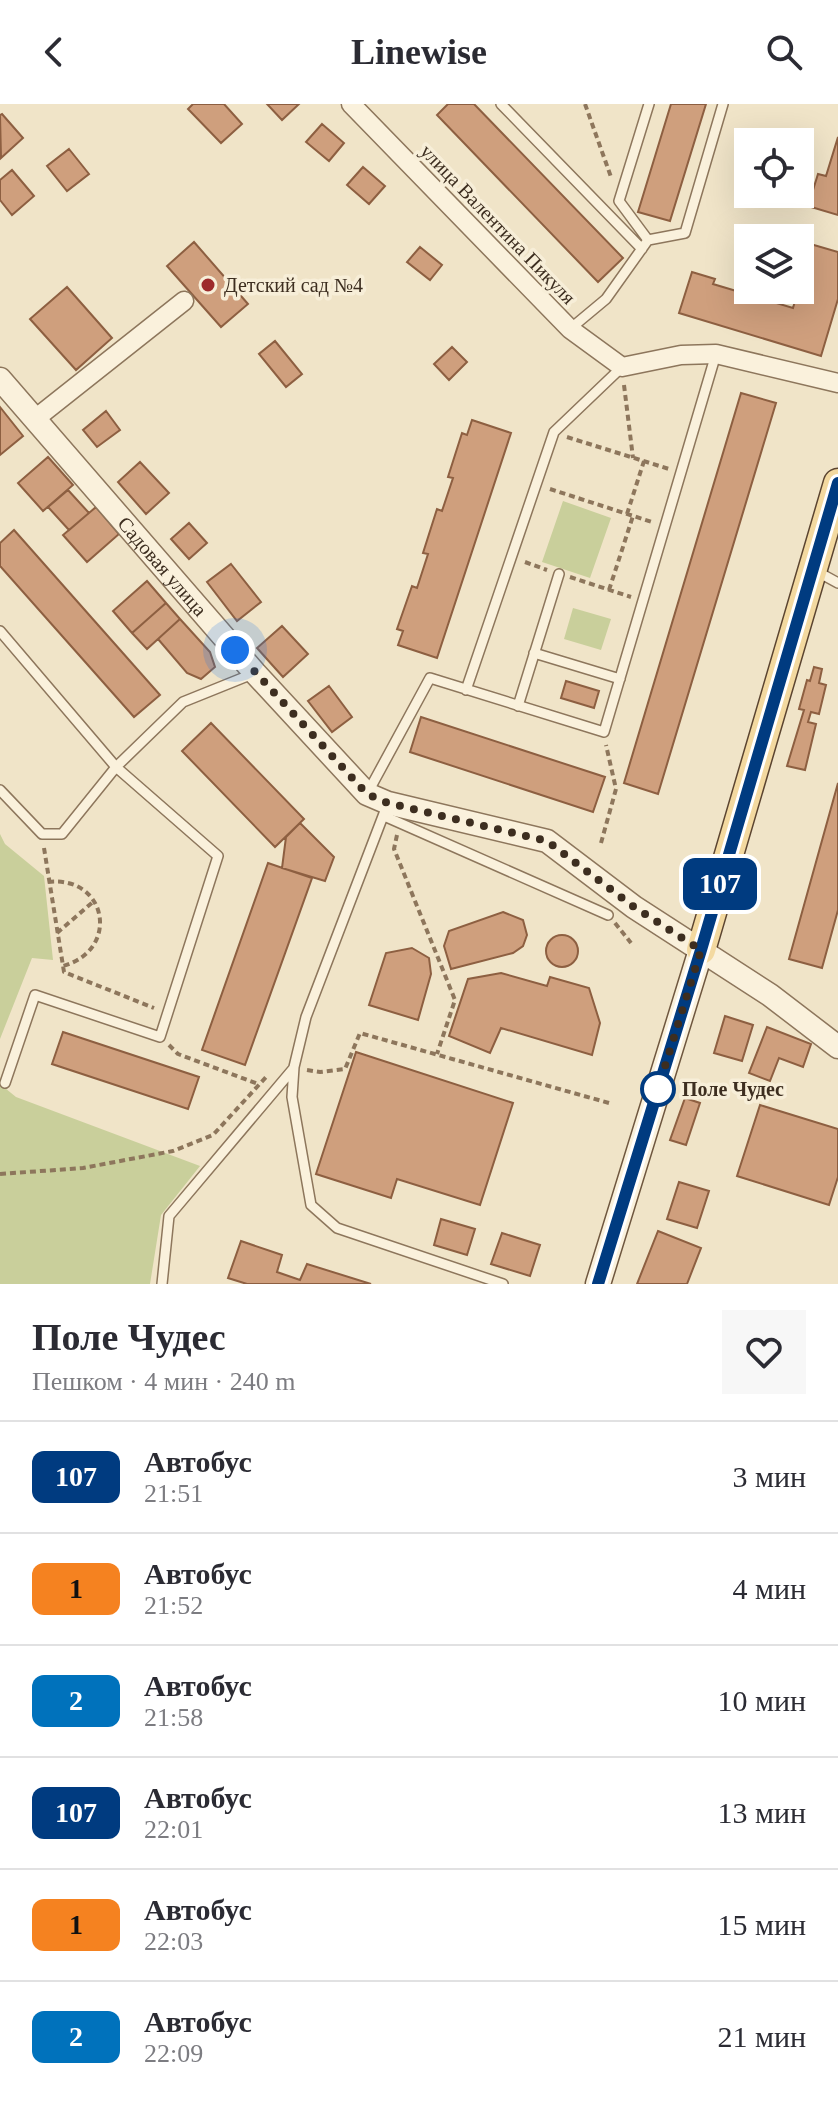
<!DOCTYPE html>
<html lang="ru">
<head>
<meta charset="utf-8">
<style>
  body { margin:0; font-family:Georgia,serif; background:#f7f7f7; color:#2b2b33; height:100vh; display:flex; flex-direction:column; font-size:30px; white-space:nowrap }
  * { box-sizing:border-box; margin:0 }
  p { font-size:26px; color:#7c7c81 }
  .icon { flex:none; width:44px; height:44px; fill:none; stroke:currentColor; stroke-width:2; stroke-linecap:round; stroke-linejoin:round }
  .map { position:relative; height:1180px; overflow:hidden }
  .sheet { display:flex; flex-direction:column; background:#fff; flex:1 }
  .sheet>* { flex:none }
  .badge { padding:0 16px; border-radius:12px; font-size:28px; line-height:52px }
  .fabs { position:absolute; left:734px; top:24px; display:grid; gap:16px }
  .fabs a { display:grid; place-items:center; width:80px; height:80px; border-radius:0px; background:#fff; box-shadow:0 8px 32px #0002; font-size:40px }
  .you { position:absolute; width:40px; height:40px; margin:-20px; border:6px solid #fff; border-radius:50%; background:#1a73e8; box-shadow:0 0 0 12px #1a73e833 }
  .map>.badge { position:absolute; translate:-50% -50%; box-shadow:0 0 0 4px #fff }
  .round { display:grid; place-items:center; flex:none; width:84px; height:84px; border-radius:0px; background:#f7f7f7 }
  .summary { display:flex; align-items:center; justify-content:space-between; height:136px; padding:0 32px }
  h1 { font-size:38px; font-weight:700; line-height:60px }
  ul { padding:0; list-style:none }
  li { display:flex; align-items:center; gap:24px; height:112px; padding:0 32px; border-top:2px solid #e1e1e2 }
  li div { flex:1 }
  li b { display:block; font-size:30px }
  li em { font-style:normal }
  li .badge { min-width:88px; font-weight:700; text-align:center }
  header { display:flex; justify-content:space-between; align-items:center; height:104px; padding:0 32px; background:#fff; font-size:36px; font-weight:700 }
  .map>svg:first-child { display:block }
  .green { fill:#c9cf9b }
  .building { fill:#cf9f7d; stroke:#8d5f41; stroke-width:2 }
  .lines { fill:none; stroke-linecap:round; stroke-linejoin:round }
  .service-casing { stroke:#8d765c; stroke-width:12 }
  .minor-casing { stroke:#8d765c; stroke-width:21 }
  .tertiary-casing { stroke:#8d765c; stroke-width:25 }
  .secondary-casing { stroke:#6f573f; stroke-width:27 }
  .primary-casing { stroke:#5b4430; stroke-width:31 }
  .path { stroke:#8d765c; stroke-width:4; stroke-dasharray:6 4; stroke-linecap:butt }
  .service { stroke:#faf1dc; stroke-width:9 }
  .minor { stroke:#faf1dc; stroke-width:18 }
  .tertiary { stroke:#faf1dc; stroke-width:22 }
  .secondary { stroke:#faf1dc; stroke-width:24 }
  .primary { stroke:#f3d9a0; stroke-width:28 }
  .line-casing { stroke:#fff; stroke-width:18 }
  .line { stroke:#003b80; stroke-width:12 }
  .walk { stroke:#3d2e20; stroke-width:8; stroke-dasharray:0 14.4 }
  .poi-dot { fill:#9e2a2b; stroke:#f7eed8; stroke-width:3 }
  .stop-dot { fill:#fff; stroke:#003b80; stroke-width:4 }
  .labels { text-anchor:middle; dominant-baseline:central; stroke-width:7; stroke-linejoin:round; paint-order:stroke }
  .street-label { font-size:20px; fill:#3d2e20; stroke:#f7eed8 }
  .poi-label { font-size:20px; fill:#3d2e20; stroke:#f7eed8; text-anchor:start }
  .stop-label { font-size:20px; font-weight:bold; fill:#3d2e20; stroke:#f7eed8; text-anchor:start }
</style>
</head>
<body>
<header><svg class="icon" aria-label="back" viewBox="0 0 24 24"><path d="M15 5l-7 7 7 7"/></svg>Linewise<svg class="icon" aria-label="search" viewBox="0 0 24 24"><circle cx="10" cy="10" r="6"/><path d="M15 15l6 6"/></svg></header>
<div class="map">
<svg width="838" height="1180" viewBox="0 0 838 1180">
  <rect width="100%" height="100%" fill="#f0e4c8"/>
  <path class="green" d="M563 397 611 414 590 474 542 458Z
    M573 504 611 515 601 546 564 535Z
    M0 730 5 740 44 772 53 856 32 854 0 935Z
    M0 980 16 993 200 1062 161 1111 150 1180H0Z"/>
  <path class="building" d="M193 0H224L242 20 221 39 188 5Z
    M267 0H299L282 16Z
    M448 0H474L623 154 598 178 437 11Z
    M671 0H706L670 117 638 108Z
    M2 10 23 34 1 54 0 11Z
    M322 20 344 39 329 57 306 38Z
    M838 33V111L808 102 818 70 826 72Z
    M69 45 89 70 67 87 47 62Z
    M363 63 385 82 369 100 347 81Z
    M12 66 34 92 12 111 0 96V76Z
    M194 138 248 200 221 223 167 162Z
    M807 139 838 148V195L821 252 679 209 692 168 715 175 713 180 793 204 805 162 800 161Z
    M420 143 442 161 430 176 407 158Z
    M67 183 112 234 76 266 30 215Z
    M275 237 302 270 286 283 259 250Z
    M452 243 467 258 449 276 434 260Z
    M741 289 776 299 658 690 624 679Z
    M0 303 23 332 0 351Z
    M106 307 120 326 97 343 83 326Z
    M472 316 511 329 437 554 398 541 403 527 397 525 412 482 417 484 428 450 423 449 437 405 442 407 453 374 448 373 462 329 467 331Z
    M48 353 73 381 43 407 18 379Z
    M140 358 169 389 146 410 118 378Z
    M68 386 89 409 69 426 48 403Z
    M96 403 119 430 87 458 63 431Z
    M189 419 207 439 189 455 171 435Z
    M14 426 160 591 134 613 0 462V439Z
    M231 460 261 498 237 517 207 478Z
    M147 477 166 499 132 529 113 507Z
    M166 499 180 515 147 545 132 529Z
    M180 515 210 548 215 563 201 575 187 569 158 535Z
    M282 522 308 550 283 573 257 544Z
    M814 563 822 565 819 579 826 581 819 610 811 608 808 618 816 620 805 666 787 662 804 606 799 605 807 576 810 577Z
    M566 577 599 587 594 604 561 594Z
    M329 582 352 613 332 628 308 597Z
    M421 613 605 673 593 708 410 648Z
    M211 619 304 715 275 743 182 647Z
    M838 679V806L822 864 789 855Z
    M300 719 334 753 325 777 282 764 286 733Z
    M268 759 312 774 245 961 202 946Z
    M503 808 523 816 527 831 523 842 513 849 451 865 444 842 449 827Z
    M546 847a16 16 0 1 1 32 0a16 16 0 1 1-32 0Z
    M412 844 429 854 431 870 418 916 369 901 386 849Z
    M501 869 547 882 550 873 589 884 600 919 592 951 501 924 490 949 449 932 468 875Z
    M725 912 753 921 742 957 714 949Z
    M767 923 811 940 803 963 779 954 770 977 749 969Z
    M63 928 199 973 188 1005 52 960Z
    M356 948 513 999 480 1101 397 1075 391 1094 316 1070Z
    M685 994 700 999 686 1041 670 1036Z
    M760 1001 838 1025V1073L829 1101 737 1072Z
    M679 1078 709 1087 697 1124 667 1115Z
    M441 1115 475 1125 467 1151 434 1141Z
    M658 1127 701 1144 687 1180H637Z
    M502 1129 540 1141 530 1172 491 1160Z
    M241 1137 282 1151 277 1168 300 1176 307 1160 371 1180H247L228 1174Z"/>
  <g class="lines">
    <g class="service-casing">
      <path id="service" d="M501 0 642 145
        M648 136 619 97 649 0
        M570 225 606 195 648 136 685 129 723 0
        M816 467 838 479
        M0 527 116 663 183 598 255 569
        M534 549 620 575
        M466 586 554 328 622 263
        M518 602 559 470
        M0 686 42 730H62L116 663 218 752 160 933 35 891 5 979
        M367 690 430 574 604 628 716 250
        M388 699 306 913 294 963 292 993 311 1101 337 1124 503 1180
        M384 712 608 811
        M162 1180 169 1112 293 965"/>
    </g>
    <g class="minor-casing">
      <path id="minor" d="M351 0 570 225 622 263 681 251 716 250 838 279
        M35 315 184 197"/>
    </g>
    <g class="tertiary-casing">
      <g id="tertiary">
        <path id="s1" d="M0 275 255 569 367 690 388 699 547 737 634 803 770 891 838 943"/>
      </g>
    </g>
    <g class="secondary-casing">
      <path id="secondary" d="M598 1180 701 846"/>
    </g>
    <g class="primary-casing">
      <path id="primary" d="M701 846 838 379"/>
    </g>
    <path class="path" d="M585 0 611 73
      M624 281 633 354
      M567 333 669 365
      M550 385 652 418
      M627 410 644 357
      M525 458 547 466
      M570 473 631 493
      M609 486 633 412
      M397 731 394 745 455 896 437 950
      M601 739 616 685 606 641
      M44 744 64 868 154 904
      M48 778C107 771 121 846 63 862
      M615 819 631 839
      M57 829 94 797
      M169 941 178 950 258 980
      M307 966 320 968 345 965 360 929 609 999
      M0 1070 83 1064 173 1047 213 1031 267 972"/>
    <use href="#service" class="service"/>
    <use href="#minor" class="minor"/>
    <use href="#tertiary" class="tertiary"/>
    <use href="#secondary" class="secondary"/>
    <use href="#primary" class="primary"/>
  </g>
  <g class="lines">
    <g class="line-casing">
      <path id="line" d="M598 1180 701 846 838 379"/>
    </g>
    <use href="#line" class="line"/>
    <path class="walk" d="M235 546 367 690 388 699 547 737 634 803 701 846 658 985"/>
  </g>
  <circle class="poi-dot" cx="208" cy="181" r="8"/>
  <circle class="stop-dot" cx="658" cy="985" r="16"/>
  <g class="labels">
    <g class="street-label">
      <text transform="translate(498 120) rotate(46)">улица Валентина Пикуля</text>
      <text stroke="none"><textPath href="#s1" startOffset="248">Садовая улица</textPath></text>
    </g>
    <g class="poi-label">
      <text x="224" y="181">Детский сад №4</text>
    </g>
    <g class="stop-label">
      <text x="682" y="985">Поле Чудес</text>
    </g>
  </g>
</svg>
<div class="fabs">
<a><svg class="icon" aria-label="locate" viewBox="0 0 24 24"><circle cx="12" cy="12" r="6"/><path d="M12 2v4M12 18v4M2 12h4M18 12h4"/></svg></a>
<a><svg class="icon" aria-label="layers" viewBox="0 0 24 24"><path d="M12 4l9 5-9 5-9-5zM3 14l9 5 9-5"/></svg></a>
</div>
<div class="you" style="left:235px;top:546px"></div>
<b class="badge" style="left:720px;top:780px;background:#003b80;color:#fff">107</b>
</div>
<section class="sheet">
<div class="summary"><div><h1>Поле Чудес</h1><p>Пешком · 4 мин · 240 m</p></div><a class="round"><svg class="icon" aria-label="heart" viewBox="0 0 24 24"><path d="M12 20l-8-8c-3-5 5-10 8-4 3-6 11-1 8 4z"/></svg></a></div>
<ul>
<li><span class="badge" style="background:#003b80;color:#fff">107</span><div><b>Автобус</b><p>21:51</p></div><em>3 мин</em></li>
<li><span class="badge" style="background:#f58220;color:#111">1</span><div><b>Автобус</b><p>21:52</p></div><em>4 мин</em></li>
<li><span class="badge" style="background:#0072bc;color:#fff">2</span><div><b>Автобус</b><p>21:58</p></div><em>10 мин</em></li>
<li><span class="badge" style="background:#003b80;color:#fff">107</span><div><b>Автобус</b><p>22:01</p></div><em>13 мин</em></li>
<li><span class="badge" style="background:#f58220;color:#111">1</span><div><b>Автобус</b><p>22:03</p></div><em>15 мин</em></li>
<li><span class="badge" style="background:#0072bc;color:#fff">2</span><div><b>Автобус</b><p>22:09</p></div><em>21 мин</em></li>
</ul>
</section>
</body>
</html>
